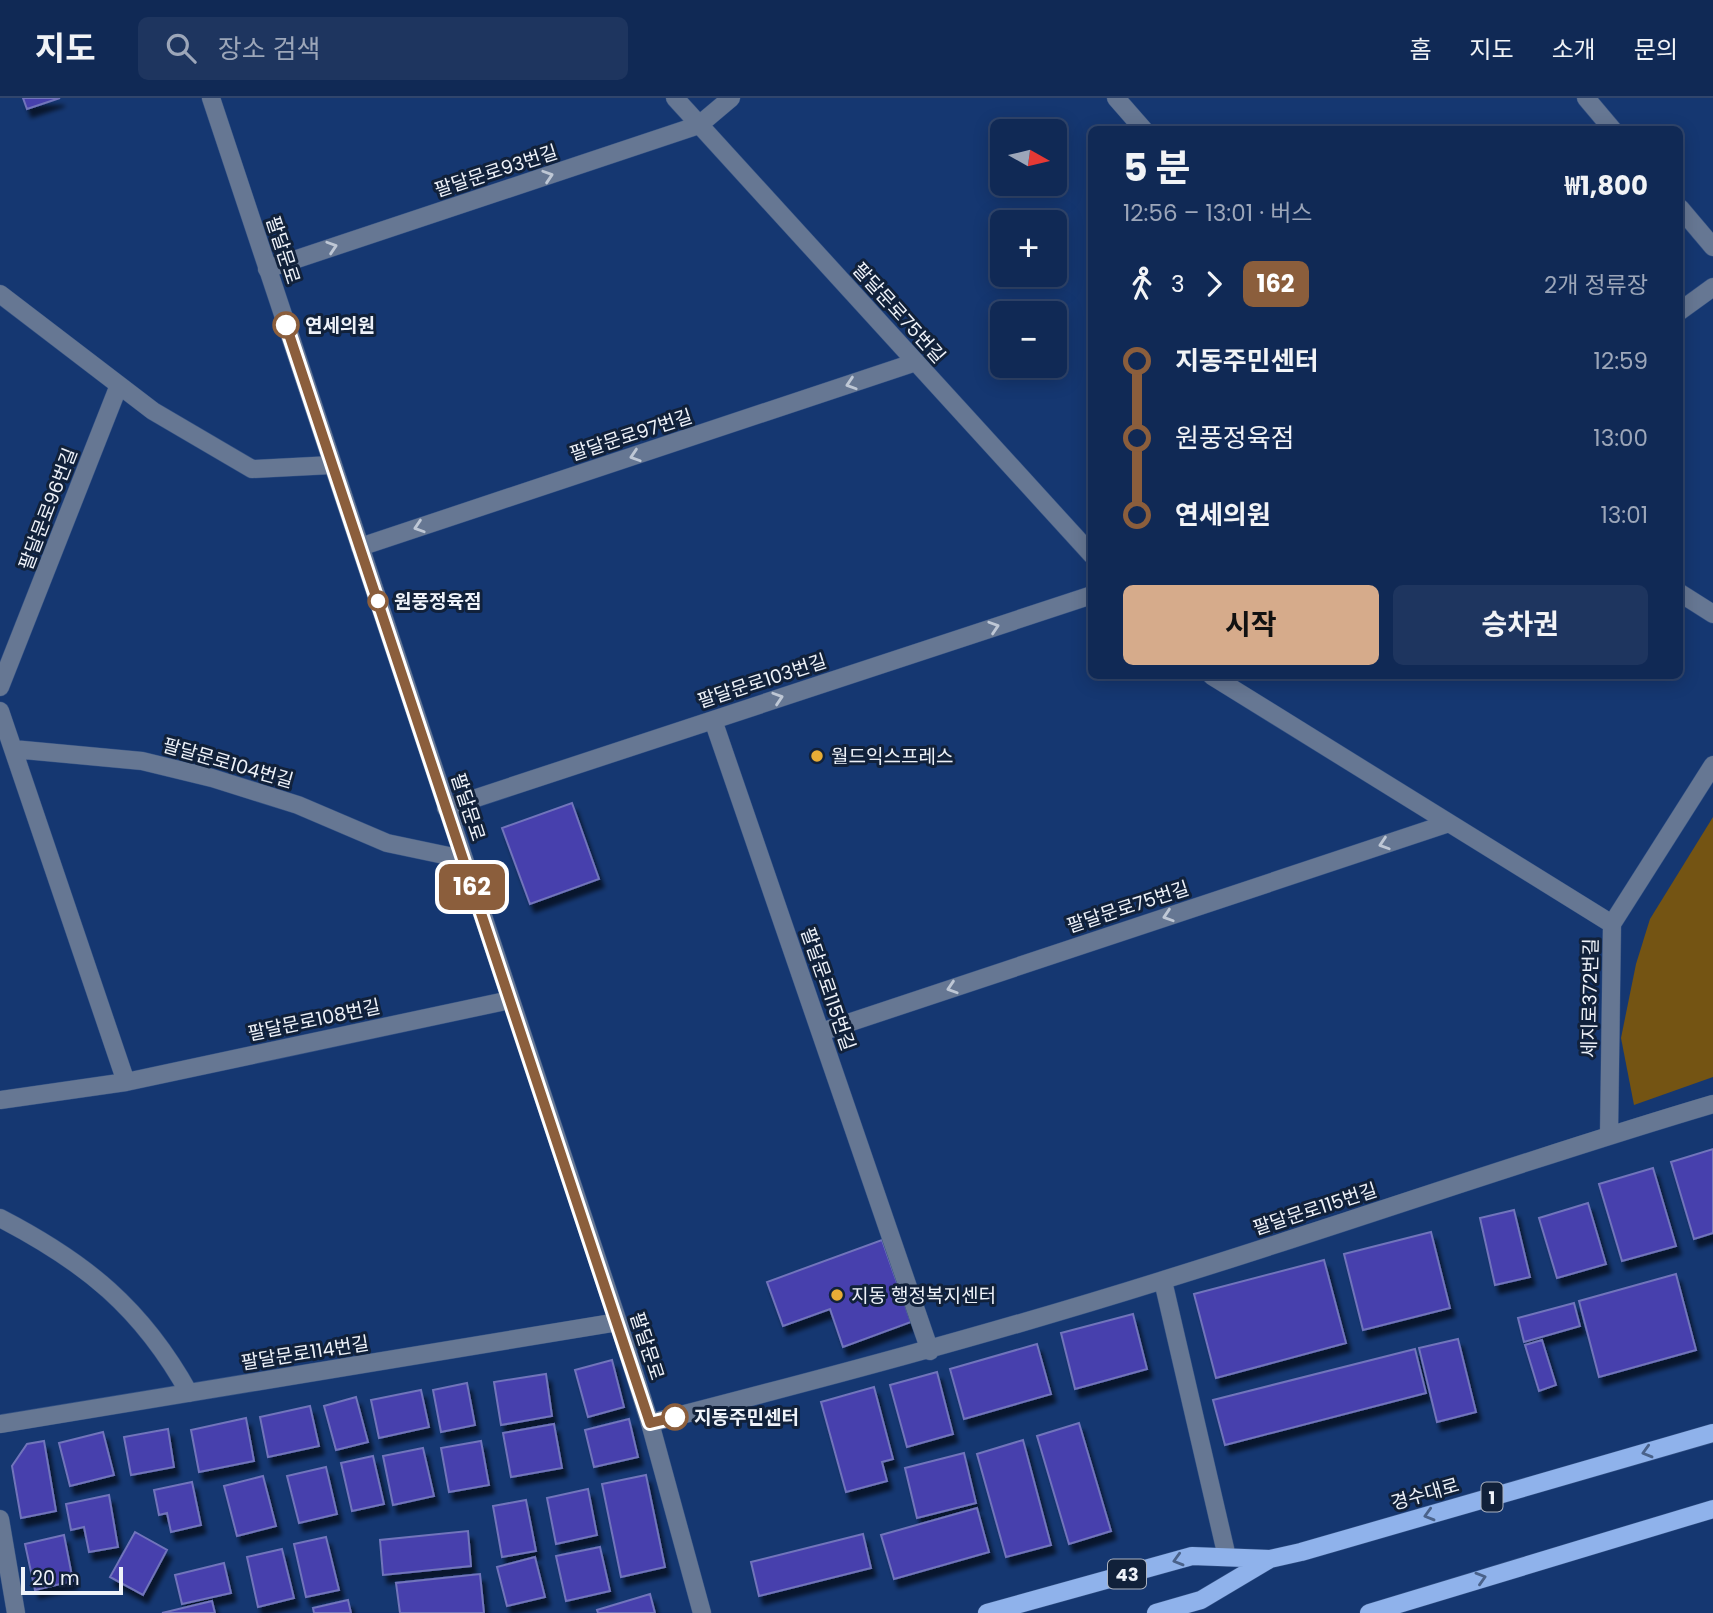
<!DOCTYPE html>
<html lang="ko">
<head>
<meta charset="utf-8">
<style>
  body { margin:0; font-family:Poppins,"Noto Sans KR",sans-serif; background:#1e355f; color:#f1f3f6; height:100vh; display:flex; flex-direction:column; font-size:26px; white-space:nowrap }
  * { box-sizing:border-box; margin:0 }
  p { font-size:23px; color:#9ca6b9 }
  .icon { flex:none; width:38px; height:38px; fill:none; stroke:currentColor; stroke-width:2; stroke-linecap:round; stroke-linejoin:round }
  .map { position:relative; flex:1; overflow:hidden }
  .sheet { position:absolute; left:1088px; top:28px; width:595px; height:553px; display:flex; flex-direction:column; background:#102955; border-radius:10px; box-shadow:0 4px 18px #0003,0 0 0 2px #30456c }
  .sheet>* { flex:none }
  .badge { padding:0 14px; border-radius:10px; font-size:24px; line-height:46px }
  .needle { width:46px; rotate:98deg }
  .fabs { position:absolute; left:990px; top:21px; display:grid; gap:14px }
  .fabs a { display:grid; place-items:center; width:77px; height:77px; border-radius:10px; background:#102955; box-shadow:0 4px 18px #0003,0 0 0 2px #30456c; font-size:35px }
  .scale { position:absolute; left:21px; bottom:18px; width:102px; box-sizing:border-box; padding-left:7px; border:4px solid #eef2f9; border-top:0; font-size:19px; line-height:24px; white-space:nowrap; color:#eef2f9; -webkit-text-stroke:5px #11213a; paint-order:stroke }
  .map>.badge { position:absolute; translate:-50% -50%; box-shadow:0 0 0 4px #fff }
  .legs { display:flex; align-items:center; gap:10px; height:77px; padding:0 35px; font-size:23px }
  .legs p { margin-inline-start:auto }
  .head { display:flex; align-items:center; justify-content:space-between; height:119px; padding:0 35px }
  h1 { font-size:38px; font-weight:700; line-height:52px }
  .action { display:flex; gap:14px; margin-top:auto; padding:14px 35px }
  .action a { flex:1; height:80px; border-radius:10px; background:#d6ab8b; color:#111; font-size:28px; font-weight:700; line-height:80px; text-align:center }
  .action a+a { background:#1e355f; color:#f1f3f6 }
  ul { padding:0 35px; list-style:none }
  li { display:flex; align-items:center; gap:24px; height:77px; font-size:26px }
  li i { display:grid; place-items:center; width:10px; height:100%; margin:0 9px; background:currentColor }
  li i::after { content:''; width:18px; height:18px; margin:-9px; border:5px solid; border-radius:50%; background:#102955 }
  li p { margin-inline-start:auto }
  li:first-child i { background:linear-gradient(#0000 50%,currentColor 0) }
  li:last-child i { background:linear-gradient(currentColor 50%,#0000 0) }
  header { display:flex; align-items:center; gap:42px; box-sizing:border-box; height:98px; padding:0 35px; background:#102955; border-bottom:2px solid #30456c }
  header strong { font-size:33px }
  nav { display:flex; gap:38px; margin-inline-start:auto; font-size:24px }
  .search { width:490px; height:63px; background:#1e355f; display:flex; align-items:center; gap:18px; box-sizing:border-box; padding:0 24px; border-radius:10px; color:#9ca6b9; font-size:26px }
  .map>svg:first-child { display:block }
  .green { fill:#745413 }
  .building { fill:#473fad; stroke:#7174bb; stroke-width:2; filter:url(#shadow) }
  .lines { fill:none; stroke-linecap:round; stroke-linejoin:round }
  .minor-casing { stroke:#335184; stroke-width:19 }
  .tertiary-casing { stroke:#335184; stroke-width:19 }
  .primary-casing { stroke:#335184; stroke-width:19 }
  .minor { stroke:#667793; stroke-width:18 }
  .tertiary { stroke:#667793; stroke-width:18 }
  .primary { stroke:#8fb2eb; stroke-width:18 }
  .oneway { stroke:#bec7d5 }
  .oneway2 { stroke:#4a628a }
  .line-1-casing { stroke:#fff; stroke-width:16 }
  .line-1 { stroke:#8b5e3c; stroke-width:10 }
  .stop-1-dot { fill:#fff; stroke:#8b5e3c; stroke-width:3.5 }
  .poi-dot { fill:#e7ac36; stroke:#11213a; stroke-width:2.5 }
  .labels { text-anchor:middle; dominant-baseline:central; stroke-width:6; stroke-linejoin:round; paint-order:stroke }
  .shield { fill:#11213a; stroke:#acb3c0; stroke-width:2 }
  .shield-label { font-size:18px; font-weight:bold; fill:#eef2f9 }
  .street-label { font-size:19px; fill:#eef2f9; stroke:#11213a }
  .stop-label { font-size:19px; font-weight:bold; fill:#eef2f9; stroke:#11213a; text-anchor:start }
  .poi-label { font-size:19px; fill:#eef2f9; stroke:#11213a; text-anchor:start }
</style>
</head>
<body>
<header>
<strong>지도</strong>
<div class="search"><svg class="icon" aria-label="search" viewBox="0 0 24 24"><circle cx="10" cy="10" r="6"/><path d="M15 15l6 6"/></svg>장소 검색</div>
<nav><a>홈</a><a>지도</a><a>소개</a><a>문의</a></nav>
</header>
<div class="map">
<svg width="1713" height="1515" viewBox="0 0 1713 1515">
  <defs>
    <filter id="shadow"><feDropShadow dx="4.5" dy="8" stdDeviation="2" flood-color="#0009"/></filter>
  </defs>
  <rect width="100%" height="100%" fill="#153771"/>
  <path class="green" d="M1713 719V979L1634 1007 1621 940 1636 866 1650 821Z"/>
  <path class="building" d="M23 0H60L27 11Z
    M572 705 599 781 530 806 502 730Z
    M1713 1051V1135L1694 1141 1671 1064Z
    M1653 1070 1676 1148 1622 1163 1599 1086Z
    M1588 1105 1606 1166 1557 1180 1539 1120Z
    M1514 1112 1530 1179 1495 1187 1480 1120Z
    M1431 1134 1450 1210 1363 1232 1344 1156Z
    M882 1142 911 1224 843 1249 830 1211 783 1228 767 1184Z
    M1324 1162 1346 1245 1216 1280 1194 1196Z
    M1676 1176 1696 1252 1599 1279 1579 1203Z
    M1574 1205 1580 1228 1524 1244 1518 1220Z
    M1133 1216 1147 1271 1075 1291 1061 1235Z
    M1458 1241 1476 1314 1437 1324 1419 1250Z
    M1542 1242 1556 1287 1539 1293 1525 1247Z
    M1037 1246 1051 1296 964 1321 950 1271Z
    M1415 1251 1426 1295 1225 1347 1213 1302Z
    M612 1262 624 1309 588 1319 575 1272Z
    M937 1274 953 1336 907 1349 890 1287Z
    M546 1276 552 1318 501 1327 494 1284Z
    M467 1285 475 1327 441 1334 433 1292Z
    M874 1289 893 1361 882 1364 887 1383 846 1394 821 1304Z
    M421 1292 429 1329 379 1340 371 1302Z
    M356 1299 368 1344 336 1352 324 1308Z
    M310 1308 319 1348 268 1359 260 1319Z
    M246 1320 254 1363 199 1374 191 1332Z
    M629 1321 638 1359 594 1369 585 1332Z
    M1079 1325 1111 1433 1069 1446 1037 1338Z
    M554 1326 562 1370 511 1379 503 1335Z
    M168 1331 174 1369 131 1377 124 1339Z
    M103 1334 114 1377 70 1388 59 1345Z
    M1023 1342 1051 1447 1006 1459 977 1356Z
    M44 1343 56 1413 21 1420 12 1368 27 1346Z
    M481 1343 489 1387 449 1394 441 1350Z
    M423 1350 434 1398 393 1407 383 1358Z
    M964 1355 976 1405 917 1420 905 1370Z
    M373 1358 384 1406 352 1413 341 1365Z
    M326 1369 337 1416 299 1425 287 1378Z
    M646 1377 665 1469 621 1479 602 1386Z
    M263 1378 276 1428 237 1438 224 1388Z
    M192 1384 201 1427 171 1434 167 1415 159 1417 154 1392Z
    M588 1391 597 1437 556 1446 547 1400Z
    M109 1397 118 1449 89 1454 84 1429 71 1432 66 1406Z
    M526 1402 536 1453 502 1459 493 1408Z
    M977 1410 989 1454 894 1481 881 1437Z
    M468 1433 471 1468 383 1477 380 1442Z
    M135 1434 167 1452 143 1497 110 1479Z
    M863 1436 871 1470 759 1498 751 1464Z
    M64 1437 73 1483 35 1492 25 1446Z
    M326 1439 339 1492 306 1499 294 1446Z
    M600 1449 610 1493 566 1503 556 1458Z
    M282 1451 294 1500 258 1509 247 1459Z
    M535 1459 545 1499 507 1508 497 1469Z
    M224 1465 231 1495 182 1506 175 1477Z
    M480 1476 484 1515H400L396 1485Z
    M650 1496 655 1515H598L597 1512Z
    M348 1502 351 1515H314L313 1510Z
    M212 1503 215 1515H162Z"/>
  <g class="lines">
    <g class="minor-casing">
      <path id="minor" d="M675 0 1092 457
        M1586 0 1613 32
        M1680 110 1713 149
        M267 171 699 27 731 0
        M0 196 153 313 252 371 332 367
        M1680 213 1713 189
        M360 449 916 264
        M1212 578 1612 826
        M0 589 119 287
        M0 613 126 984
        M713 622 930 1253
        M13 651 142 663 212 680 298 707 387 745 463 761
        M446 710 1092 497
        M821 934 1449 725
        M0 1002 126 984 510 902
        M1609 1037 1612 826 1713 667
        M0 1120C85 1164 142 1210 189 1295
        M1163 1183 1227 1459
        M650 1325C821 1281 991 1236 1160 1183 1345 1126 1527 1061 1713 1006
        M0 1326 618 1224
        M0 1421 16 1515"/>
    </g>
    <g class="tertiary-casing">
      <path id="tertiary" d="M211 0 618 1224 650 1325 702 1515
        M1116 0 1144 32
        M1680 495 1713 516"/>
    </g>
    <g class="primary-casing">
      <path id="primary" d="M987 1515 1192 1458 1270 1461 1301 1454 1713 1335
        M1156 1515 1201 1502 1270 1461
        M1369 1515 1713 1411"/>
    </g>
    <use href="#minor" class="minor"/>
    <use href="#tertiary" class="tertiary"/>
    <use href="#primary" class="primary"/>
  </g>
  <defs><path id="oneway-chevron" d="M-2-3.5L2.5 0L-2 3.5" fill="none" stroke-width="1.6" stroke-linecap="round" stroke-linejoin="round" transform="scale(1.75)"/></defs>
  <g class="oneway">
    <use href="#oneway-chevron" transform="translate(548 78) rotate(-18)"/>
    <use href="#oneway-chevron" transform="translate(332 149) rotate(-18)"/>
    <use href="#oneway-chevron" transform="translate(851 286) rotate(162)"/>
    <use href="#oneway-chevron" transform="translate(635 358) rotate(162)"/>
    <use href="#oneway-chevron" transform="translate(419 429) rotate(162)"/>
    <use href="#oneway-chevron" transform="translate(994 529) rotate(-18)"/>
    <use href="#oneway-chevron" transform="translate(778 600) rotate(-18)"/>
    <use href="#oneway-chevron" transform="translate(1384 746) rotate(162)"/>
    <use href="#oneway-chevron" transform="translate(1168 818) rotate(162)"/>
    <use href="#oneway-chevron" transform="translate(952 890) rotate(162)"/>
  </g>
  <g class="oneway2">
    <use href="#oneway-chevron" transform="translate(1647 1354) rotate(164)"/>
    <use href="#oneway-chevron" transform="translate(1429 1417) rotate(164)"/>
    <use href="#oneway-chevron" transform="translate(1178 1462) rotate(164)"/>
    <use href="#oneway-chevron" transform="translate(1481 1480) rotate(-17)"/>
  </g>
  <g class="lines">
    <g class="line-1-casing">
      <path id="line-1" d="M286 227 650 1325 675 1319"/>
    </g>
    <use href="#line-1" class="line-1"/>
  </g>
  <g class="stop-1-dot">
    <circle cx="286" cy="227" r="12"/>
    <circle cx="378" cy="503" r="9"/>
    <circle cx="675" cy="1319" r="12"/>
  </g>
  <g class="poi-dot">
    <circle cx="817" cy="658" r="7"/>
    <circle cx="837" cy="1197" r="7"/>
  </g>
  <g class="labels">
    <g class="shield">
      <rect x="1481.5" y="1384.5" width="21" height="29" rx="5"/>
      <rect x="1108" y="1461.5" width="38" height="29" rx="5"/>
    </g>
    <g class="shield-label">
      <text x="1492" y="1399">1</text>
      <text x="1127" y="1476">43</text>
    </g>
    <g class="street-label">
      <text transform="translate(496 73) rotate(-18)">팔달문로93번길</text>
      <text transform="translate(283 152) rotate(72)">팔달문로</text>
      <text transform="translate(899 215) rotate(48)">팔달문로75번길</text>
      <text transform="translate(631 337) rotate(-18)">팔달문로97번길</text>
      <text transform="translate(48 411) rotate(-69)">팔달문로96번길</text>
      <text transform="translate(762 583) rotate(-18)">팔달문로103번길</text>
      <text transform="translate(228 665) rotate(16)">팔달문로104번길</text>
      <text transform="translate(468 709) rotate(72)">팔달문로</text>
      <text transform="translate(1128 809) rotate(-18)">팔달문로75번길</text>
      <text transform="translate(828 891) rotate(71)">팔달문로115번길</text>
      <text transform="translate(1590 900) rotate(-89)">세지로372번길</text>
      <text transform="translate(314 922) rotate(-12)">팔달문로108번길</text>
      <text transform="translate(1315 1111) rotate(-18)">팔달문로115번길</text>
      <text transform="translate(647 1248) rotate(72)">팔달문로</text>
      <text transform="translate(305 1255) rotate(-9)">팔달문로114번길</text>
      <text transform="translate(1425 1396) rotate(-16)">경수대로</text>
    </g>
    <g class="stop-label">
      <text x="305" y="227">연세의원</text>
      <text x="394" y="503">원풍정육점</text>
      <text x="694" y="1319">지동주민센터</text>
    </g>
    <g class="poi-label">
      <text x="831" y="658">월드익스프레스</text>
      <text x="851" y="1197">지동 행정복지센터</text>
    </g>
  </g>
</svg>
<div class="fabs">
<a><svg class="needle" viewBox="-14 -14 28 28"><path d="M0-13l5 13h-10z" fill="#e53935"/><path d="M0 13l5-13h-10z" fill="#9ca6b9"/></svg></a>
<a>+</a>
<a>−</a>
</div>
<div class="scale">20 m</div>
<b class="badge" style="left:472px;top:789px;background:#8b5e3c;color:#fff">162</b>
<section class="sheet">
<div class="head"><div><h1>5 분</h1><p>12:56 – 13:01 · 버스</p></div><b>₩1,800</b></div>
<div class="legs"><svg class="icon" aria-label="walk" viewBox="0 0 24 24"><circle cx="13" cy="4" r="2"/><path d="M13 8l-2 6 4 7M11 14l-3 7M7 12l3-4h3l4 4"/></svg>3<svg class="icon" aria-label="forward" viewBox="0 0 24 24"><path d="M9 5l7 7-7 7"/></svg><b class="badge" style="background:#8b5e3c;color:#fff">162</b><p>2개 정류장</p></div>
<ul>
<li><i style="color:#8b5e3c"></i><b>지동주민센터</b><p>12:59</p></li>
<li><i style="color:#8b5e3c"></i><span>원풍정육점</span><p>13:00</p></li>
<li><i style="color:#8b5e3c"></i><b>연세의원</b><p>13:01</p></li>
</ul>
<div class="action"><a>시작</a><a>승차권</a></div>
</section>
</div>
</body>
</html>
